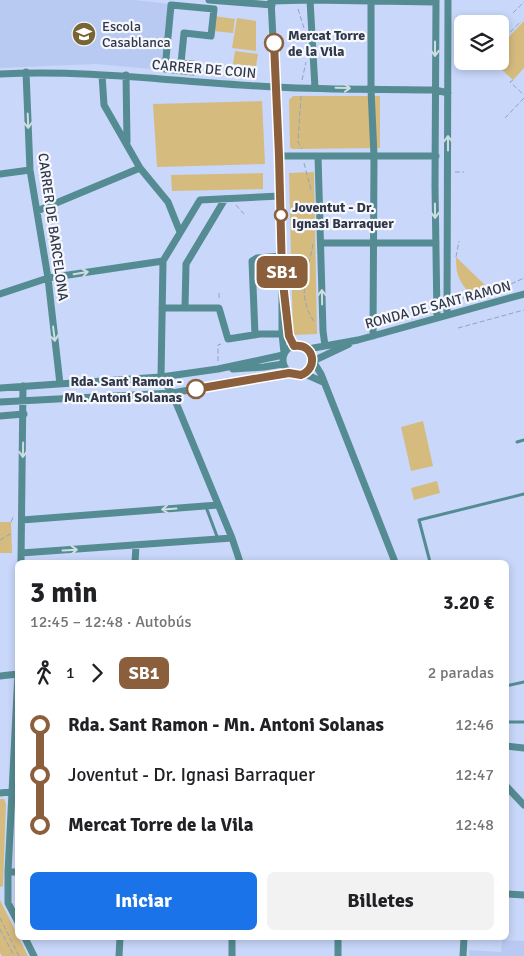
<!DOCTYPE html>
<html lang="es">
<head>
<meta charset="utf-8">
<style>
  body { margin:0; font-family:Signika,sans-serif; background:#f2f2f2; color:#202124; height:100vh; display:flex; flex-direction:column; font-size:19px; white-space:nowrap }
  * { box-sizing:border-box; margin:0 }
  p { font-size:16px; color:#757577 }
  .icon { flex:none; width:28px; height:28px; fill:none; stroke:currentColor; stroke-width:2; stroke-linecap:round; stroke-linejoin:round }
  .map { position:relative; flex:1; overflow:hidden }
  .sheet { position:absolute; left:15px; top:560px; width:494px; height:380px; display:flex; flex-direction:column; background:#fff; border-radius:8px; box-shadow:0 2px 8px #0003 }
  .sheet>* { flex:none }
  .badge { padding:0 10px; border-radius:8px; font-size:18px; line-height:32px }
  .controls { position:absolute; left:454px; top:15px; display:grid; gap:10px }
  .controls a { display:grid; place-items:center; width:55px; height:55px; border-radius:8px; background:#fff; box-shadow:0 2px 8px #0003; font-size:25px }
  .map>.badge { position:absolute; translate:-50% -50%; box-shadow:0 0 0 2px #fff }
  .legs { display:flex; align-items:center; gap:8px; height:55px; padding:0 15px; font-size:16px }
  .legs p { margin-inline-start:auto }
  .overview { display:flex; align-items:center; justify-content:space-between; height:85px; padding:0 15px }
  h1 { font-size:28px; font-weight:700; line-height:38px }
  .button { display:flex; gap:10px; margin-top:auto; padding:10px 15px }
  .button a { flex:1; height:58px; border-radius:8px; background:#1a73e8; color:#fff; font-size:20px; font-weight:700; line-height:58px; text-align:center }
  .button a+a { background:#f2f2f2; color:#202124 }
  ul { padding:0 15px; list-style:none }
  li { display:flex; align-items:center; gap:18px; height:50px; font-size:19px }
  li i { display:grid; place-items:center; width:8px; height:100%; margin:0 6px; background:currentColor }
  li i::after { content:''; width:12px; height:12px; margin:-6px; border:4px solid; border-radius:50%; background:#fff }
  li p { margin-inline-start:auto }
  li:first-child i { background:linear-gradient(#0000 50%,currentColor 0) }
  li:last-child i { background:linear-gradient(currentColor 50%,#0000 0) }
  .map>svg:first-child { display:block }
  .built { fill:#b9caf2 }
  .green { fill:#d6bb7e }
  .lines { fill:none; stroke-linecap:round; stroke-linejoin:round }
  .path { stroke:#95a2bf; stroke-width:1; stroke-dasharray:5 2.5; stroke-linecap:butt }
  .lane { stroke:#558b92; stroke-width:3 }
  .street { stroke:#558b92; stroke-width:7 }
  .oneway { stroke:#cedde2 }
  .line-1-casing { stroke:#fff; stroke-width:11 }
  .line-1 { stroke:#8b5e3c; stroke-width:8 }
  .stop-1-dot { fill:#fff; stroke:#8b5e3c; stroke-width:2.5 }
  .labels { text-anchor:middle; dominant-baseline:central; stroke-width:4.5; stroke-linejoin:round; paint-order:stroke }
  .poi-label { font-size:14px; fill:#2f3748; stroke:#f6f8fd; text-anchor:start }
  .stop-label { font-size:14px; font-weight:bold; fill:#2f3748; stroke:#f6f8fd; text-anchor:start }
  .street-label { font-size:14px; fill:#2f3748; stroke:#f6f8fd }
</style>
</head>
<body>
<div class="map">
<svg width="524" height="956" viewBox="0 0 524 956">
  <rect width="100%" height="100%" fill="#c8d7fa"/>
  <path class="built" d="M0 0H135L170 4 164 70 96 64 0 68Z
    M502 940 524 941V956H469V950L501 952Z"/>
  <path class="green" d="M214 16 235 19 233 33 213 31Z
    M456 16 464 24H462V55L456 62Z
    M237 18 256 21V51L232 48Z
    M524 21V68L513 80 492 61H500V46Z
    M235 51 258 54 256 66 233 64Z
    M293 96H380V148L292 149 290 147 289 100Z
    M262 101 265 164 157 167 153 104Z
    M314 172 317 334 293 335 289 173Z
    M263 173V189L172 191 171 175Z
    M456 257 490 290 483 292 467 290C457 279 456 270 456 257Z
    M423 421 433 466 411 471 401 427Z
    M437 481 440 493 414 500 411 488Z
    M0 522H11L12 553H0Z
    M0 799H4L6 804 3 886 0 887Z
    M0 900 28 956H2L0 953Z"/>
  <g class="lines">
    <path class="path" d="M298 9 304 28
      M513 13 524 2
      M500 43 521 21
      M302 80 306 62
      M513 80 510 82 524 95
      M301 96 298 142 302 149
      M505 118 524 98
      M304 163 311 190
      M455 172H464
      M236 205 244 214
      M313 244C308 274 295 294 315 323
      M456 257 459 241
      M490 290H498L524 278
      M219 293V300
      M456 299H463L468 290
      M458 328 524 310
      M218 361V345L221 344
      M11 522 14 515
      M0 540 12 533
      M0 918 19 956
      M0 929 14 956"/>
    <path class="lane" d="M517 442 524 440
      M206 507 218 539
      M430 562 419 520 524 494
      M506 686 524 682
      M506 722H524"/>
    <path class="street" d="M209 0 272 5
      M271 0 279 156 282 273V334L284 353
      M310 0 436 2
      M310 0 315 88
      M371 0V89L374 156 373 336
      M436 0 435 186 437 317
      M271 1 310 0
      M171 5 214 9 211 36 184 33 181 63 193 64V72L165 69Z
      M26 72 30 170 48 278 60 384
      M0 74C92 69 184 83 276 87 329 90 382 89 435 90L448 93
      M102 75 104 105 140 168 168 202 180 232
      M126 75 127 142
      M279 156H436
      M318 156 323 331 325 346
      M0 174 30 170
      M37 211 140 168
      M321 243H436
      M0 294 48 278 163 261
      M286 302 289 336 294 346
      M162 308H219L228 339 260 334H282
      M185 308 186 264 225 199
      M447 315 448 0
      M255 335 252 261 257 258 282 256
      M283 360a15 15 0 1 1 30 0a15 15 0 1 1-30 0Z
      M308 349 358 340 524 294
      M313 361 321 374 395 562
      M313 361 349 344
      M233 369 264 367 283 364
      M305 374 323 382
      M161 377 163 261 200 200 280 196
      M161 377 172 393 232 538 240 562
      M0 388 161 377 218 369 283 355
      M0 402 172 393 289 373
      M0 416 24 414
      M22 520 218 505
      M21 553 232 538
      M21 562 23 386
      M135 562 136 546
      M18 673 8 872V903L18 922
      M0 676 18 674
      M506 746 524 748
      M506 786 524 805
      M0 793 18 791
      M8 872H18
      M506 894 524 895
      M25 938 34 956
      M119 956 120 938
      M232 956V938
      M338 956V938
      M463 956 464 938"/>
  </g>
  <defs><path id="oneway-shaft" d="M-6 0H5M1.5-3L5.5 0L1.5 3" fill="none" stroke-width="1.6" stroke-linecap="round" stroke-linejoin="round" transform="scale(1.25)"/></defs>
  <g class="oneway">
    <use href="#oneway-shaft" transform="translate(435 49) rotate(90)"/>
    <use href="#oneway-shaft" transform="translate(343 88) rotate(1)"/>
    <use href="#oneway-shaft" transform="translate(28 121) rotate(88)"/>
    <use href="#oneway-shaft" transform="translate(448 143) rotate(-90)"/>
    <use href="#oneway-shaft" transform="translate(435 211) rotate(89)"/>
    <use href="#oneway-shaft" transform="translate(81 273) rotate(-9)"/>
    <use href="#oneway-shaft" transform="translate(322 297) rotate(-91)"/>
    <use href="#oneway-shaft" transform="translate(54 334) rotate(83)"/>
    <use href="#oneway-shaft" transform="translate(23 450) rotate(91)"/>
    <use href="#oneway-shaft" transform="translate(169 509) rotate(176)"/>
    <use href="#oneway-shaft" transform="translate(70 550) rotate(-3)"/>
  </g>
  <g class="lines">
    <g class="line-1-casing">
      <path id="line-1" d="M196 389 289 373 301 375C319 368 314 343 294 346L289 336 282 274 279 156 274 43"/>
    </g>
    <use href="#line-1" class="line-1"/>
  </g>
  <defs>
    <g id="school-disc" transform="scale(1.25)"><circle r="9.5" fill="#796433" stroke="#f6f8fd"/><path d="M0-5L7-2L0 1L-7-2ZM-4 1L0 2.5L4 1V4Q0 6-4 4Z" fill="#fff"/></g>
  </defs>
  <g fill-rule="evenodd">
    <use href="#school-disc" x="84" y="34"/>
  </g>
  <g class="stop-1-dot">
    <circle cx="274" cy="43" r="9"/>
    <circle cx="281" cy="215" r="6"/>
    <circle cx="196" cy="389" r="9"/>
  </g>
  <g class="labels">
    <g class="poi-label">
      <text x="102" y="26">Escola<tspan x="102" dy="16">Casablanca</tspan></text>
    </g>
    <g class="stop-label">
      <text x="288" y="35">Mercat Torre<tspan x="288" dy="16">de la Vila</tspan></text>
      <text x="292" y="207">Joventut - Dr.<tspan x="292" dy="16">Ignasi Barraquer</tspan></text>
      <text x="182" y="381" text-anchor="end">Rda. Sant Ramon -<tspan x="182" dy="16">Mn. Antoni Solanas</tspan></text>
    </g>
    <g class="street-label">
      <text transform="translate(204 69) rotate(5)">CARRER DE COIN</text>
      <text transform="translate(53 227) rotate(82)">CARRER DE BARCELONA</text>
      <text transform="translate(438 305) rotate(-15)">RONDA DE SANT RAMON</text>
    </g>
  </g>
</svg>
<div class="controls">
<a><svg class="icon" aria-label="layers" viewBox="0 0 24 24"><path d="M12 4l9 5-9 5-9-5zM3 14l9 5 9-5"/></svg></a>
</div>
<b class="badge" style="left:282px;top:272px;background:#8b5e3c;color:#fff">SB1</b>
<section class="sheet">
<div class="overview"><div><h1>3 min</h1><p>12:45 – 12:48 · Autobús</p></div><b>3.20 €</b></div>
<div class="legs"><svg class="icon" aria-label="walk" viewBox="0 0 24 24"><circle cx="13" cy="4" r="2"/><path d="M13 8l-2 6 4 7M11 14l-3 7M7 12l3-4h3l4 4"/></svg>1<svg class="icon" aria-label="forward" viewBox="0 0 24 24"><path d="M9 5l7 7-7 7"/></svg><b class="badge" style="background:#8b5e3c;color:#fff">SB1</b><p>2 paradas</p></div>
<ul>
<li><i style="color:#8b5e3c"></i><b>Rda. Sant Ramon - Mn. Antoni Solanas</b><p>12:46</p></li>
<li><i style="color:#8b5e3c"></i><span>Joventut - Dr. Ignasi Barraquer</span><p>12:47</p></li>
<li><i style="color:#8b5e3c"></i><b>Mercat Torre de la Vila</b><p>12:48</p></li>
</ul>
<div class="button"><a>Iniciar</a><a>Billetes</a></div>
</section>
</div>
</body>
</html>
